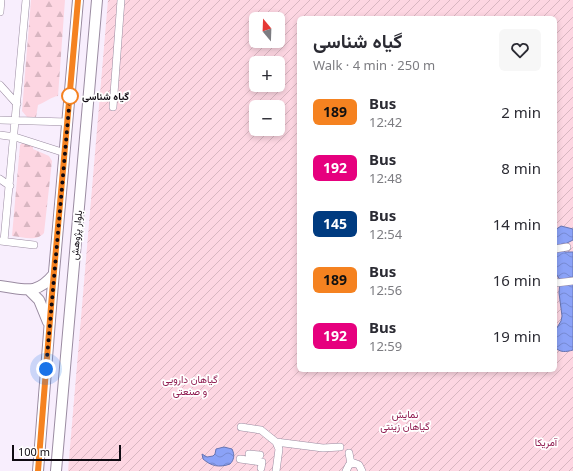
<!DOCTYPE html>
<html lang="en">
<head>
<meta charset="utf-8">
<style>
  body { margin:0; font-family:"Noto Sans",Vazirmatn,sans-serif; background:#f7f7f7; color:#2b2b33; height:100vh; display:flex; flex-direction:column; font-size:15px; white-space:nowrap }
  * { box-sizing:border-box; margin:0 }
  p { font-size:13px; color:#7c7c81 }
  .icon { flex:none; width:22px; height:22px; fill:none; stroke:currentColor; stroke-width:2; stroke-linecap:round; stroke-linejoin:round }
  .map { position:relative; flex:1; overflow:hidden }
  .panel { position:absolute; left:297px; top:16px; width:260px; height:356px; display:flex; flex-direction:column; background:#fff; border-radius:6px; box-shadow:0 2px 6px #0003 }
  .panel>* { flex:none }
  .badge { padding:0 8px; border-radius:6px; font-size:14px; line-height:26px }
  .needle { width:26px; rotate:341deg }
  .controls { position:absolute; left:249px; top:12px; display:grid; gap:8px }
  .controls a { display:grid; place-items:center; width:36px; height:36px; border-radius:6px; background:#fff; box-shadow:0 2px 6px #0003; font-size:20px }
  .scale { position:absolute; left:12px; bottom:10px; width:109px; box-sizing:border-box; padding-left:4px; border:2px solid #0f0a12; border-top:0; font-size:11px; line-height:14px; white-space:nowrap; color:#0f0a12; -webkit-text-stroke:3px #fff; paint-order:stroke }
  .you { position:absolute; width:20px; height:20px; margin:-10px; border:3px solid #fff; border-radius:50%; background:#1a73e8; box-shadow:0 0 0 6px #1a73e833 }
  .map>.badge { position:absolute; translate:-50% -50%; box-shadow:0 0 0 2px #fff }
  .round { display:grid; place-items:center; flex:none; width:42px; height:42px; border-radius:6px; background:#f7f7f7 }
  .headline { display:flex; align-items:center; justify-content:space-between; height:68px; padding:0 16px }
  h1 { font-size:19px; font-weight:700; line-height:30px }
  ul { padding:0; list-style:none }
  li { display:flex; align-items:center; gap:12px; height:56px; padding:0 16px }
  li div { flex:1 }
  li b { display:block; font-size:15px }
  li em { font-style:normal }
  li .badge { min-width:44px; font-weight:700; text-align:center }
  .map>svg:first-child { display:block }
  .forest { fill:url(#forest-firs) }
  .garden { fill:url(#garden-furrows); fill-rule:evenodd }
  .water { fill:url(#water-waves); stroke:#6674b2 }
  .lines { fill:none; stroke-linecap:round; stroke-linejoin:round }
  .street-casing { stroke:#9a8ba1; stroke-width:8 }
  .secondary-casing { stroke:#9a8ba1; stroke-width:12 }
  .street { stroke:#fff; stroke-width:7 }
  .secondary { stroke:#fff; stroke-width:10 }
  .line-casing { stroke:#fff; stroke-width:9 }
  .line { stroke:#f58220; stroke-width:6 }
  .walk { stroke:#0f0a12; stroke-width:4; stroke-dasharray:0 7.2 }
  .stop-dot { fill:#fff; stroke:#f58220; stroke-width:2 }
  .labels { text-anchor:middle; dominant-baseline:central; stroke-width:3.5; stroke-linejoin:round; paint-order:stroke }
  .stop-label { font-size:10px; font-weight:bold; fill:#0f0a12; stroke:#fff; text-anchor:start }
  .street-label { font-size:10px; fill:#0f0a12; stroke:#fff }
  .park-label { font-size:10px; fill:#8f1a4f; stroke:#fff }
</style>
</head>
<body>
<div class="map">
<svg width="573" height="471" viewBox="0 0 573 471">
  <defs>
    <pattern id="forest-firs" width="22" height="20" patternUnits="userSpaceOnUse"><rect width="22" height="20" fill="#fdd6e2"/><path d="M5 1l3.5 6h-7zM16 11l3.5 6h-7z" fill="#d8b6c1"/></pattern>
    <pattern id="garden-furrows" width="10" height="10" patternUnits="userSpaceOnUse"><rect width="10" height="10" fill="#fdd6e2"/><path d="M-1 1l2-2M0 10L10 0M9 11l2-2" fill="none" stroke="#d8b6c1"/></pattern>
    <pattern id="water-waves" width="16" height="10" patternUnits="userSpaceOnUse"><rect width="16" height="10" fill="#8ba2f7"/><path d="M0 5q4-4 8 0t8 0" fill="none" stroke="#778ad3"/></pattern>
  </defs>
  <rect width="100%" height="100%" fill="#f8eefd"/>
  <path class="forest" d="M31 0H65L58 96C53 96 44 103 38 105L36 117H27L22 111Z
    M23 142 33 145V149L49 156 52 161 44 233C36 242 23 237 12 236L20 145Z"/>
  <path class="garden" d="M108 0H573V471H68ZM299 18H555V370H299ZM256 19H278V41H256ZM256 63H278V85H256ZM256 107H278V129H256Z"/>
  <path class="water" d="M561 226 573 229V240L561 246 565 252H573V278L571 283 573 285V350C566 352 560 353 555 347V331L561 321 562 316 559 293 560 280 555 272V230Z
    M224 447 232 449C235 455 234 460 230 464 219 468 211 466 203 459L202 454 207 457 213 456 215 454 216 449Z"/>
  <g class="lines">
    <g class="street-casing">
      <path id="street" d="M0 12 1 0
        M0 85 17 104
        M113 107 121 0
        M0 120 67 122
        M0 135 15 137 65 153
        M0 179 10 186
        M0 241 34 245
        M4 241 26 0
        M555 249 567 247
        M555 281 556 283 573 281
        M241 427 261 430 276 442 279 449 276 471
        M276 442 323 448 340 447
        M349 453 351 464
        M249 454 260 455
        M240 459 262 462 261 468
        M346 471 349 465 354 463 359 465 362 471"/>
    </g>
    <g class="secondary-casing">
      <path id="secondary" d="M0 286C25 289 36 296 54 274
        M29 290 39 300 48 322
        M38 471 52 295 78 0
        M56 471 97 0"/>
    </g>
    <use href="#street" class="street"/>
    <use href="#secondary" class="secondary"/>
  </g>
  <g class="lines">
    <g class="line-casing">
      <path id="line" d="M38 471 52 294 78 0"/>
    </g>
    <use href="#line" class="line"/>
    <path class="walk" d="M46 369 70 96"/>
  </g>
  <circle class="stop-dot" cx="70" cy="96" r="8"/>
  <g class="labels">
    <g class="stop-label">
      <text x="82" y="96">گیاه شناسی</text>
    </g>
    <g class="street-label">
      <text transform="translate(76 235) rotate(-85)">بلوار پژوهش</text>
    </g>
    <g class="park-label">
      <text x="190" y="379">گیاهان دارویی<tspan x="190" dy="12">و صنعتی</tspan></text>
      <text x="405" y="414">نمایش<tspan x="405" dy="12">گیاهان زینتی</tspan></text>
      <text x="546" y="442">آمریکا</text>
    </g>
  </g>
</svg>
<div class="controls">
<a><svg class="needle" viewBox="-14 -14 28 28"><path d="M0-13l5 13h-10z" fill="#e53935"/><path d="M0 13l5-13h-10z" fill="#7c7c81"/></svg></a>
<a>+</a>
<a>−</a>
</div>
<div class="scale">100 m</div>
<div class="you" style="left:46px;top:369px"></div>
<section class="panel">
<div class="headline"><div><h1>گیاه شناسی</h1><p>Walk · 4 min · 250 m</p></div><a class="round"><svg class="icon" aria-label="heart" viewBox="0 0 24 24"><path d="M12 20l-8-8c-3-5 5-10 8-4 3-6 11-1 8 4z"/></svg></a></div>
<ul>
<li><span class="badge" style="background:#f58220;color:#111">189</span><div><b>Bus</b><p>12:42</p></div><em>2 min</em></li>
<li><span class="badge" style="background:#e6007e;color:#fff">192</span><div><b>Bus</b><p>12:48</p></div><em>8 min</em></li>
<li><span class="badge" style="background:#003b80;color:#fff">145</span><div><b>Bus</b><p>12:54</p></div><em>14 min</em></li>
<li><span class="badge" style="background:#f58220;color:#111">189</span><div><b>Bus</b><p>12:56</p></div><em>16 min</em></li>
<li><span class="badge" style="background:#e6007e;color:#fff">192</span><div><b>Bus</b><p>12:59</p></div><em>19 min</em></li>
</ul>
</section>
</div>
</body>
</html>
